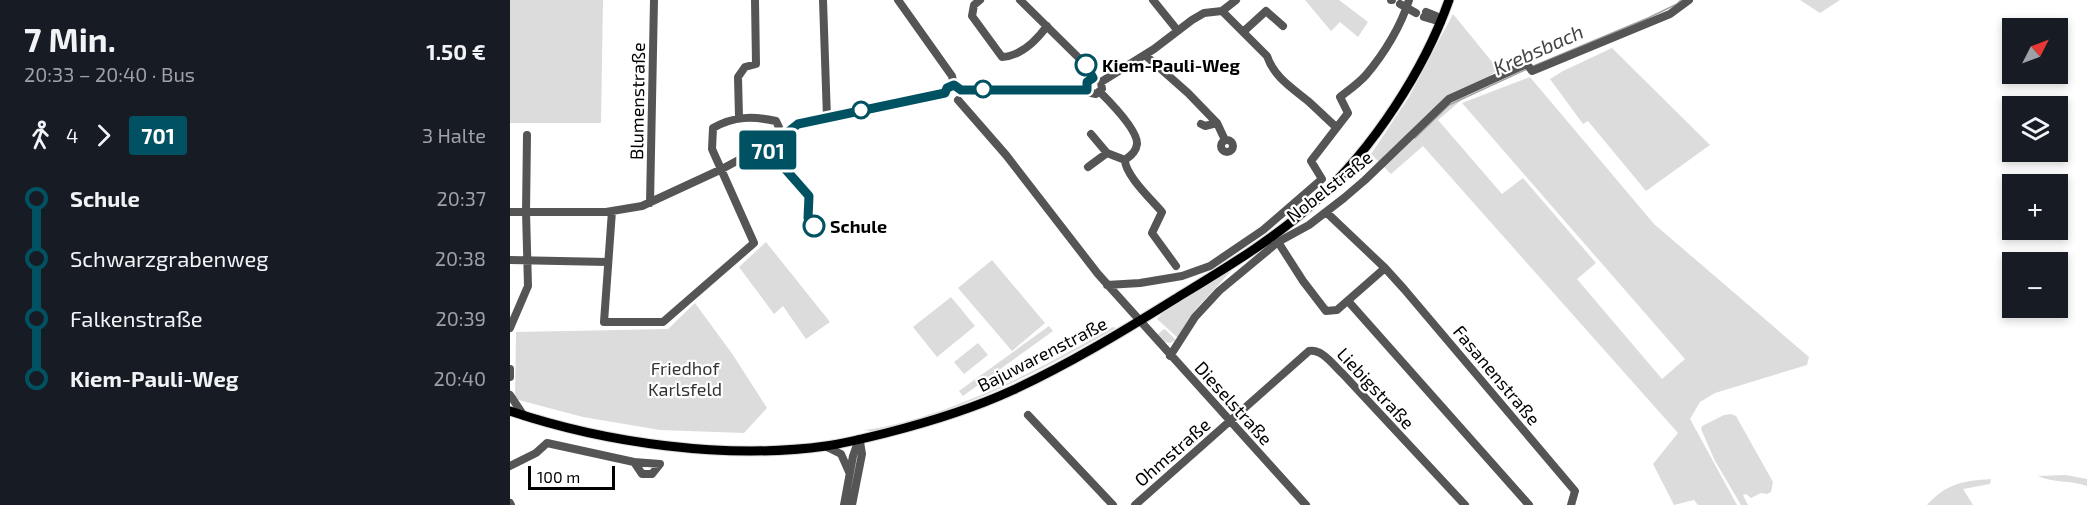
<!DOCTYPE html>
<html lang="de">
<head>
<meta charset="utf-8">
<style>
  body { margin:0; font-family:"Exo 2",sans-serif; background:#242831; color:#f1f3f6; height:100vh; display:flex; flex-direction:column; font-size:22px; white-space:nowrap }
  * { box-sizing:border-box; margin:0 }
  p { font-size:20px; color:#9ea1a6 }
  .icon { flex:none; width:33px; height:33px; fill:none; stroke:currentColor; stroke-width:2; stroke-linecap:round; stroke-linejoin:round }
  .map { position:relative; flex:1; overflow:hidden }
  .side { display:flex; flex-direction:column; background:#171b24; width:510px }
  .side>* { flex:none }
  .badge { padding:0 12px; border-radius:4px; font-size:21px; line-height:39px }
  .needle { width:39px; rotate:48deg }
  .buttons { position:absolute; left:1492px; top:18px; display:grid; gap:12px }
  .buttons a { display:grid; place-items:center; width:66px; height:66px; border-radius:0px; background:#171b24; box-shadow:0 3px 9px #0003; font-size:30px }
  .scale { position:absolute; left:18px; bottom:15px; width:87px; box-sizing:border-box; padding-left:6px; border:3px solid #000; border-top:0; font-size:16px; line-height:21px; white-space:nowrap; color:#000; -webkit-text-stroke:4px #fff; paint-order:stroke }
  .map>.badge { position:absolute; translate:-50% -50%; box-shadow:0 0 0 3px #fff }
  .legs { display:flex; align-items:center; gap:9px; height:66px; padding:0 24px; font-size:20px }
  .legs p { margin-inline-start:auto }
  .headline { display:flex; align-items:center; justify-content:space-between; height:102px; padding:0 24px }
  h1 { font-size:33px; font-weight:700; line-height:45px }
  ul { padding:0 24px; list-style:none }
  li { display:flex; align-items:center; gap:21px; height:60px; font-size:22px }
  li i { display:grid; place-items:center; width:9px; height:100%; margin:0 8px; background:currentColor }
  li i::after { content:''; width:15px; height:15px; margin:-8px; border:4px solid; border-radius:50%; background:#171b24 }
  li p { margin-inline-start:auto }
  li:first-child i { background:linear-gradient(#0000 50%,currentColor 0) }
  li:last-child i { background:linear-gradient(currentColor 50%,#0000 0) }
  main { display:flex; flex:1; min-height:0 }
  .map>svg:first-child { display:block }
  .green { fill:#dcdcdc }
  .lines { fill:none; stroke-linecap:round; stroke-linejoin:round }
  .stream { stroke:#a3a3a3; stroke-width:1.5 }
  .major-casing { stroke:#dbdbdb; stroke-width:11 }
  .minor { stroke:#555; stroke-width:8 }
  .major { stroke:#000; stroke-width:9 }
  .line-1-casing { stroke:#fff; stroke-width:14 }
  .line-1 { stroke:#005262; stroke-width:9 }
  .stop-1-dot { fill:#fff; stroke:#005262; stroke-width:3 }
  .labels { text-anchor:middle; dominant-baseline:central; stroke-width:4.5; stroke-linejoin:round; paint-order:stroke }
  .stop-label { font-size:18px; font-weight:bold; fill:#000; stroke:#fff; text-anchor:start }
  .street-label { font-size:18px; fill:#000; stroke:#fff }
  .park-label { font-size:18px; fill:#333; stroke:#fff }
  .water-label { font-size:20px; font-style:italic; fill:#444; stroke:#fff }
</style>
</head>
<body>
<main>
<section class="side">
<div class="headline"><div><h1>7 Min.</h1><p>20:33 – 20:40 · Bus</p></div><b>1.50 €</b></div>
<div class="legs"><svg class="icon" aria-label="walk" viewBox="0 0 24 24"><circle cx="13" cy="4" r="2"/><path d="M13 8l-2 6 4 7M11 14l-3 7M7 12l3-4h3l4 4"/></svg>4<svg class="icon" aria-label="forward" viewBox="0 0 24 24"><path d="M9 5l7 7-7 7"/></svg><b class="badge" style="background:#005262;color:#fff">701</b><p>3 Halte</p></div>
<ul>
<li><i style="color:#005262"></i><b>Schule</b><p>20:37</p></li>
<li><i style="color:#005262"></i><span>Schwarzgrabenweg</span><p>20:38</p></li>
<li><i style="color:#005262"></i><span>Falkenstraße</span><p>20:39</p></li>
<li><i style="color:#005262"></i><b>Kiem-Pauli-Weg</b><p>20:40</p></li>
</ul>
</section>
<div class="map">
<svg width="1577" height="505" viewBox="0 0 1577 505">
  <rect width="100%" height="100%" fill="#fff"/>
  <path class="green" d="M0 0H93L91 123H0Z
    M795 0H829L858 22 848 37 830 22 821 31Z
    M1290 0H1330L1310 13Z
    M943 14 988 69 928 120 992 194 1013 178 1086 263 1067 279 1152 379 1175 359 952 103 1020 77 1144 224 1299 357 1297 365 1205 393 1190 402 1180 419 1227 505H1188L1184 500 1164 505 1143 464 1168 433 913 146 881 174 861 154 899 97Z
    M1102 48 1200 145 1136 191 1078 121 1073 124 1040 79 1053 71Z
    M256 242 320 322 296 339 273 306 264 314 229 267Z
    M482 260 535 323 502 351 448 288Z
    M723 269 686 309 668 338 647 319 652 313Z
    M441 297 465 326 427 357 403 327Z
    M185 303 223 355 257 408 234 433 150 430 73 417 5 399 6 332 158 329Z
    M539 326 543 331 453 396 449 391Z
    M603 327 606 328C538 367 471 402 395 423 383 427 366 434 354 430 380 427 406 419 430 411 494 388 544 361 603 327Z
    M654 329 656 330 666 340 660 343 654 342 647 335Z
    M468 343 478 355 454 374 444 362Z
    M1221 414 1226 416 1263 482 1261 492 1257 494 1251 493 1241 498 1236 494 1233 495 1238 505H1231L1205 461 1191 429 1192 426 1214 415Z
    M1556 475 1577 479V486C1561 480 1543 483 1528 476Z
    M1481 479 1480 484 1453 489 1463 505H1417C1437 483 1453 481 1481 479Z"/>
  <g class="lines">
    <path class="stream" d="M1021 67 1138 18 1167 4 1171 0
      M905 138 939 105 1017 69"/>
    <g class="major-casing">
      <path id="major" d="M0 411C95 443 216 460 316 446 336 443 356 438 376 433 419 422 462 409 503 390 559 364 612 332 665 299 714 269 765 239 807 200 863 148 914 71 939 0"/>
    </g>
    <path class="minor" d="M313 0 317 118
      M388 0 442 76 444 85
      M470 0 464 5 462 16 492 57C511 56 526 41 537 26
      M510 0 575 64 583 78
      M643 0 668 31
      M881 0H882
      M890 4 906 13
      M712 11 757 56C764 77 782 88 798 101 808 110 817 119 826 127
      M916 12 926 16 931 22
      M914 17 931 22
      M733 32 756 11 773 26
      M635 55 678 93 707 123 715 140
      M591 82 644 49 682 20 694 13 712 11 726 0
      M451 90H577L581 93 586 94 592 89 591 82
      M590 92C600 102 628 130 627 144 626 152 621 155 615 160 615 175 642 200 652 212L642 233 666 266
      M448 100 496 155 588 274 796 505
      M229 117 228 77 235 67 246 64 245 0
      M691 124 695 126 707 123
      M581 134 597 153 615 160
      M711 146a6 6 0 1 1 12 0a6 6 0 1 1-12 0Z
      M578 167 597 153
      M140 203 144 0
      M102 211 94 322H153L244 243 202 149 203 128C224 116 243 116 266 121L273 136
      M0 212H96L132 206 212 169 273 136 288 124 435 93
      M816 212 875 268 894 289 1065 491 1061 505
      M768 242 793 281 816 311 827 310 875 268
      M0 260 98 262
      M597 285 630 283 672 276 700 266 753 230 812 179 801 161 838 113 830 97C839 90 849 83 856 75 874 54 891 26 899 0
      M838 301 1019 505
      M0 328 18 286 16 212 17 135
      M660 356 685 317 709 291 768 242 799 225 834 198 855 180 939 99 1014 65 1017 64 1022 71 1160 14 1179 0
      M0 369V377
      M0 395 14 416
      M518 415 603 505
      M317 447 331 454 339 472
      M124 462 150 464 142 474H132Z
      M0 466 26 453 37 443 124 462
      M0 503 1 505
      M334 505 343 456 349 439
      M342 505 352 454 350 442
      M625 505 799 351C813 349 823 365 833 374L955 505"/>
    <use href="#major" class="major"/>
  </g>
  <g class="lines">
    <g class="line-1-casing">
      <path id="line-1" d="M304 226 298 218 299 196 255 146 273 136 288 124 435 93 437 88 444 85 451 90H577V82L583 78 576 65"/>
    </g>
    <use href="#line-1" class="line-1"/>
  </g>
  <g class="stop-1-dot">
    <circle cx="576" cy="65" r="10"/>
    <circle cx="473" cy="89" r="8"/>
    <circle cx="351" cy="110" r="8"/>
    <circle cx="304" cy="226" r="10"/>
  </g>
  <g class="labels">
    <g class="stop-label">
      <text x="592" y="65">Kiem-Pauli-Weg</text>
      <text x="320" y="226">Schule</text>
    </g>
    <g class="street-label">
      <text transform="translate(127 101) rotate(-89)">Blumenstraße</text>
      <text transform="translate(819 186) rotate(-38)">Nobelstraße</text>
      <text transform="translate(532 354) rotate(-27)">Bajuwarenstraße</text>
      <text transform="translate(987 375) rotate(50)">Fasanenstraße</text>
      <text transform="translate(866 388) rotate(47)">Liebigstraße</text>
      <text transform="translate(724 403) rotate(48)">Dieselstraße</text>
      <text transform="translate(662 452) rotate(-41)">Ohmstraße</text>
    </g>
    <g class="park-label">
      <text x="175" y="368">Friedhof<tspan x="175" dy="21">Karlsfeld</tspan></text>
    </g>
    <g class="water-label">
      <text transform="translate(1028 49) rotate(-24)">Krebsbach</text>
    </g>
  </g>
</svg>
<div class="buttons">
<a><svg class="needle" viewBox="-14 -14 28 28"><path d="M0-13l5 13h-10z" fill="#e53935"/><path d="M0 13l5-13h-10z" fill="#9ea1a6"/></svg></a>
<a><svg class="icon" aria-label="layers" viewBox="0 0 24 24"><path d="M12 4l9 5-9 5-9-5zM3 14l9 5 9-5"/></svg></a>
<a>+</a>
<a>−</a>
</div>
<div class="scale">100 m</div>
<b class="badge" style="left:258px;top:150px;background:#005262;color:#fff">701</b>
</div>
</main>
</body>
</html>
